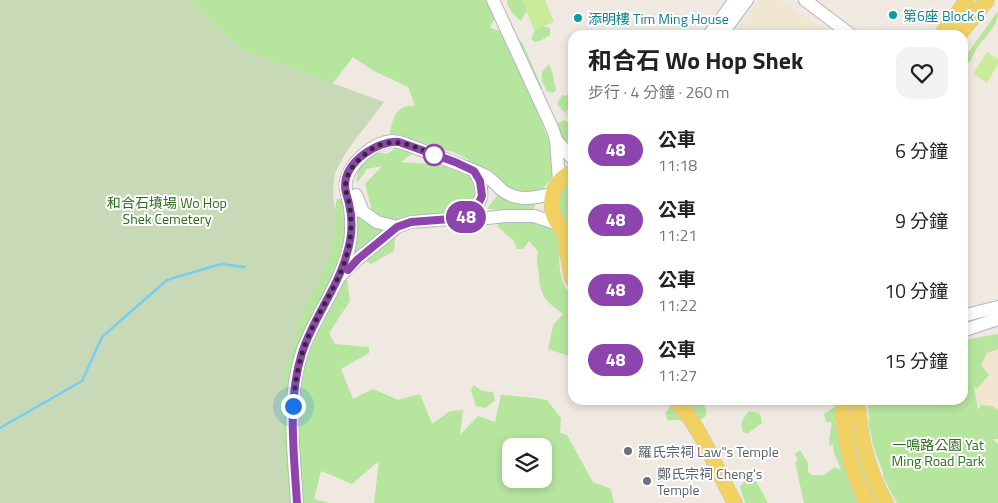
<!DOCTYPE html>
<html lang="zh-TW">
<head>
<meta charset="utf-8">
<style>
  body { margin:0; font-family:"Titillium Web","Noto Sans TC",sans-serif; background:#f2f2f2; color:#222; height:100vh; display:flex; flex-direction:column; font-size:19px; white-space:nowrap }
  * { box-sizing:border-box; margin:0 }
  p { font-size:16px; color:#767676 }
  .icon { flex:none; width:28px; height:28px; fill:none; stroke:currentColor; stroke-width:2; stroke-linecap:round; stroke-linejoin:round }
  .map { position:relative; flex:1; overflow:hidden }
  .drawer { position:absolute; left:568px; top:30px; width:400px; height:375px; display:flex; flex-direction:column; background:#fff; border-radius:15px; box-shadow:0 2px 8px #0003 }
  .drawer>* { flex:none }
  .badge { padding:0 10px; border-radius:16px; font-size:18px; line-height:32px }
  .fabs { position:absolute; left:502px; top:438px; display:grid; gap:10px }
  .fabs a { display:grid; place-items:center; width:50px; height:50px; border-radius:10px; background:#fff; box-shadow:0 2px 8px #0003; font-size:25px }
  .you { position:absolute; width:25px; height:25px; margin:-12px; border:4px solid #fff; border-radius:50%; background:#1a73e8; box-shadow:0 0 0 8px #1a73e833 }
  .map>.badge { position:absolute; translate:-50% -50%; box-shadow:0 0 0 2px #fff }
  .round { display:grid; place-items:center; flex:none; width:52px; height:52px; border-radius:15px; background:#f2f2f2 }
  .headline { display:flex; align-items:center; justify-content:space-between; height:85px; padding:0 20px }
  h1 { font-size:24px; font-weight:700; line-height:38px }
  ul { padding:0; list-style:none }
  li { display:flex; align-items:center; gap:15px; height:70px; padding:0 20px }
  li div { flex:1 }
  li b { display:block; font-size:19px }
  li em { font-style:normal }
  li .badge { min-width:55px; font-weight:700; text-align:center }
  .map>svg:first-child { display:block }
  .education { fill:#f0e6d1 }
  .green { fill:#b6e59e; fill-rule:evenodd }
  .cemetery { fill:#c8d9b8 }
  .pitch { fill:#c9ec9a }
  .lines { fill:none; stroke-linecap:round; stroke-linejoin:round }
  .stream { stroke:#75cff0; stroke-width:2.5 }
  .minor-casing { stroke:#b4b7c1; stroke-width:14 }
  .major-casing { stroke:#c9c9c9; stroke-width:16 }
  .minor { stroke:#fff; stroke-width:12 }
  .major { stroke:#f2d163; stroke-width:15 }
  .line-casing { stroke:#fff; stroke-width:11 }
  .line { stroke:#8e44ad; stroke-width:8 }
  .walk { stroke:#2e2e2e; stroke-width:5; stroke-dasharray:0 9 }
  .culture-dot { fill:#0f9aa8; stroke:#fff; stroke-width:2 }
  .stop-dot { fill:#fff; stroke:#8e44ad; stroke-width:2.5 }
  .worship-dot { fill:#6b7280; stroke:#fff; stroke-width:2 }
  .labels { text-anchor:middle; dominant-baseline:central; stroke-width:4; stroke-linejoin:round; paint-order:stroke }
  .culture-label { font-size:14px; fill:#0d838f; stroke:#fff; text-anchor:start }
  .park-label { font-size:14px; fill:#2c6e1b; stroke:#fff }
  .worship-label { font-size:14px; fill:#5b616d; stroke:#fff; text-anchor:start }
</style>
</head>
<body>
<div class="map">
<svg width="998" height="503" viewBox="0 0 998 503">
  <rect width="100%" height="100%" fill="#efe9e1"/>
  <path class="education" d="M759 0H781L830 35H733Z
    M998 335V445L981 425 967 345Z"/>
  <path class="green" d="M0 0H492L498 11 490 28 504 32 522 42 542 88 538 111 546 135 557 124 564 120 572 125V148L568 141 559 147 557 175C543 185 538 195 533 212L487 209 500 192 482 185 478 205 462 214 403 220 395 238 394 251 371 264 342 247 340 253 352 259 347 278 350 301 329 333 335 344 369 347V353L341 369 353 399 373 389 398 400 420 394 432 424 450 411 463 410 460 435 478 416 495 422 501 395 536 398 547 400 561 418 560 433 567 435 593 482 611 489 614 503H374L379 461 352 484 321 471 314 499 330 503H194ZM353 57 372 70 408 87 415 106C397 103 392 120 390 134L406 137 440 149 453 152 468 159V162L463 170 441 165 401 162 411 154 412 142 400 140 394 149 387 154 376 152C360 162 357 163 357 183L367 169 382 166 365 184 374 219 362 220 356 207 349 199H337L331 223 323 96ZM511 446H544V479H511Z
    M507 0H525L530 5 521 21 512 13 507 3Z
    M998 11C998 25 990 31 982 41 977 47 973 55 970 62H966L965 57Z
    M537 25 550 28V35L540 41 535 42 531 39Z
    M549 64C554 73 553 80 556 90L553 93 547 91 542 81V72Z
    M572 93V111L566 110 567 114 561 109 557 104 562 95 565 96Z
    M572 179V228L570 227 558 214 561 188Z
    M503 213 560 227C560 244 557 266 563 283 565 289 571 292 572 300V357L548 349 553 325 563 314C547 302 540 297 539 276 538 267 536 260 538 251L529 241 523 249H517L514 241 497 226 502 220Z
    M998 334V349L987 353 981 365 989 375 977 389 974 386 978 410 981 405 992 406 998 410V439H993L998 445V503H897L883 477V472L874 449 869 426 868 400H962L963 340Z
    M474 385 482 391 493 392 495 401 485 408 476 406 471 390Z
    M676 400H702L706 410V416C690 428 683 417 668 421L665 413Z
    M835 407 839 417 835 420 836 427 840 432 838 439 855 463 853 435 866 479 877 503H804L795 462 798 461 795 454 800 450 808 463V471L811 475H824L835 467 841 470 834 453 833 443 830 446C827 435 833 431 831 422H826L824 414Z
    M749 411 759 413 761 417 762 423 747 434 743 432C739 422 743 419 749 411Z
    M746 480 756 481 768 503H745L740 486Z"/>
  <path class="cemetery" d="M0 0H189L242 50 384 102 346 152 335 173 333 192 336 226 328 262 302 313 286 369 280 405 282 441 289 503H0Z"/>
  <path class="pitch" d="M522 0H545L554 22 534 30Z
    M987 52 998 59V64L987 83 973 74Z"/>
  <g class="lines">
    <path class="stream" d="M0 428 82 381 102 337 167 280 221 264 245 267"/>
    <g class="minor-casing">
      <path id="minor" d="M493 0 553 130 556 140 559 181
        M805 0 851 35
        M709 35 735 0
        M721 35 747 0
        M556 140 572 158
        M356 195 363 212
        M350 207 363 212 377 222 397 227 411 222 464 218 478 219 506 216H534L558 224
        M464 218C483 205 487 191 474 171
        M340 276 358 259 397 227
        M962 316 998 307
        M962 331 998 319
        M297 503C294 453 286 401 302 352 314 318 338 288 348 252 352 237 352 223 350 207 349 199 344 190 346 181 350 163 373 142 392 141 403 141 414 148 424 151 445 159 464 166 484 175 491 178 496 185 502 190 517 202 534 198 552 194"/>
    </g>
    <g class="major-casing">
      <path id="major" d="M941 35 967 0
        M959 35 987 0
        M572 172C545 184 545 223 572 235
        M563 230 572 279
        M675 400C703 429 715 469 735 503
        M842 400C844 436 849 472 868 503
        M858 400C859 437 868 471 886 503"/>
    </g>
    <use href="#minor" class="minor"/>
    <use href="#major" class="major"/>
  </g>
  <g class="lines">
    <g class="line-casing">
      <path id="line" d="M297 503C294 453 287 401 302 353 313 318 338 288 347 253 352 237 353 220 349 204 348 198 345 192 345 186 345 162 377 140 399 142L455 162 474 171 480 181 482 196 475 211 464 218 411 222 397 227 358 259 348 270"/>
    </g>
    <use href="#line" class="line"/>
    <path class="walk" d="M293 406C295 381 299 356 310 333 322 305 341 280 348 250 351 236 352 223 350 209 350 203 347 197 346 191 343 177 354 163 364 155 391 131 412 147 441 157L434 155"/>
  </g>
  <g class="culture-dot">
    <circle cx="893" cy="15" r="5"/>
    <circle cx="578" cy="18" r="5"/>
  </g>
  <circle class="stop-dot" cx="434" cy="155" r="10"/>
  <g class="worship-dot">
    <circle cx="628" cy="451" r="5"/>
    <circle cx="647" cy="481" r="5"/>
  </g>
  <g class="labels">
    <g class="culture-label">
      <text x="903" y="15">第6座 Block 6</text>
      <text x="588" y="18">添明樓 Tim Ming House</text>
    </g>
    <g class="park-label">
      <text x="167" y="202">和合石墳場 Wo Hop<tspan x="167" dy="16">Shek Cemetery</tspan></text>
      <text x="938" y="444">一鳴路公園 Yat<tspan x="938" dy="16">Ming Road Park</tspan></text>
    </g>
    <g class="worship-label">
      <text x="638" y="451">羅氏宗祠 Law"s Temple</text>
      <text x="657" y="473">鄭氏宗祠 Cheng's<tspan x="657" dy="16">Temple</tspan></text>
    </g>
  </g>
</svg>
<div class="fabs">
<a><svg class="icon" aria-label="layers" viewBox="0 0 24 24"><path d="M12 4l9 5-9 5-9-5zM3 14l9 5 9-5"/></svg></a>
</div>
<div class="you" style="left:293px;top:406px"></div>
<b class="badge" style="left:466px;top:217px;background:#8e44ad;color:#fff">48</b>
<section class="drawer">
<div class="headline"><div><h1>和合石 Wo Hop Shek</h1><p>步行 · 4 分鐘 · 260 m</p></div><a class="round"><svg class="icon" aria-label="heart" viewBox="0 0 24 24"><path d="M12 20l-8-8c-3-5 5-10 8-4 3-6 11-1 8 4z"/></svg></a></div>
<ul>
<li><span class="badge" style="background:#8e44ad;color:#fff">48</span><div><b>公車</b><p>11:18</p></div><em>6 分鐘</em></li>
<li><span class="badge" style="background:#8e44ad;color:#fff">48</span><div><b>公車</b><p>11:21</p></div><em>9 分鐘</em></li>
<li><span class="badge" style="background:#8e44ad;color:#fff">48</span><div><b>公車</b><p>11:22</p></div><em>10 分鐘</em></li>
<li><span class="badge" style="background:#8e44ad;color:#fff">48</span><div><b>公車</b><p>11:27</p></div><em>15 分鐘</em></li>
</ul>
</section>
</div>
</body>
</html>
